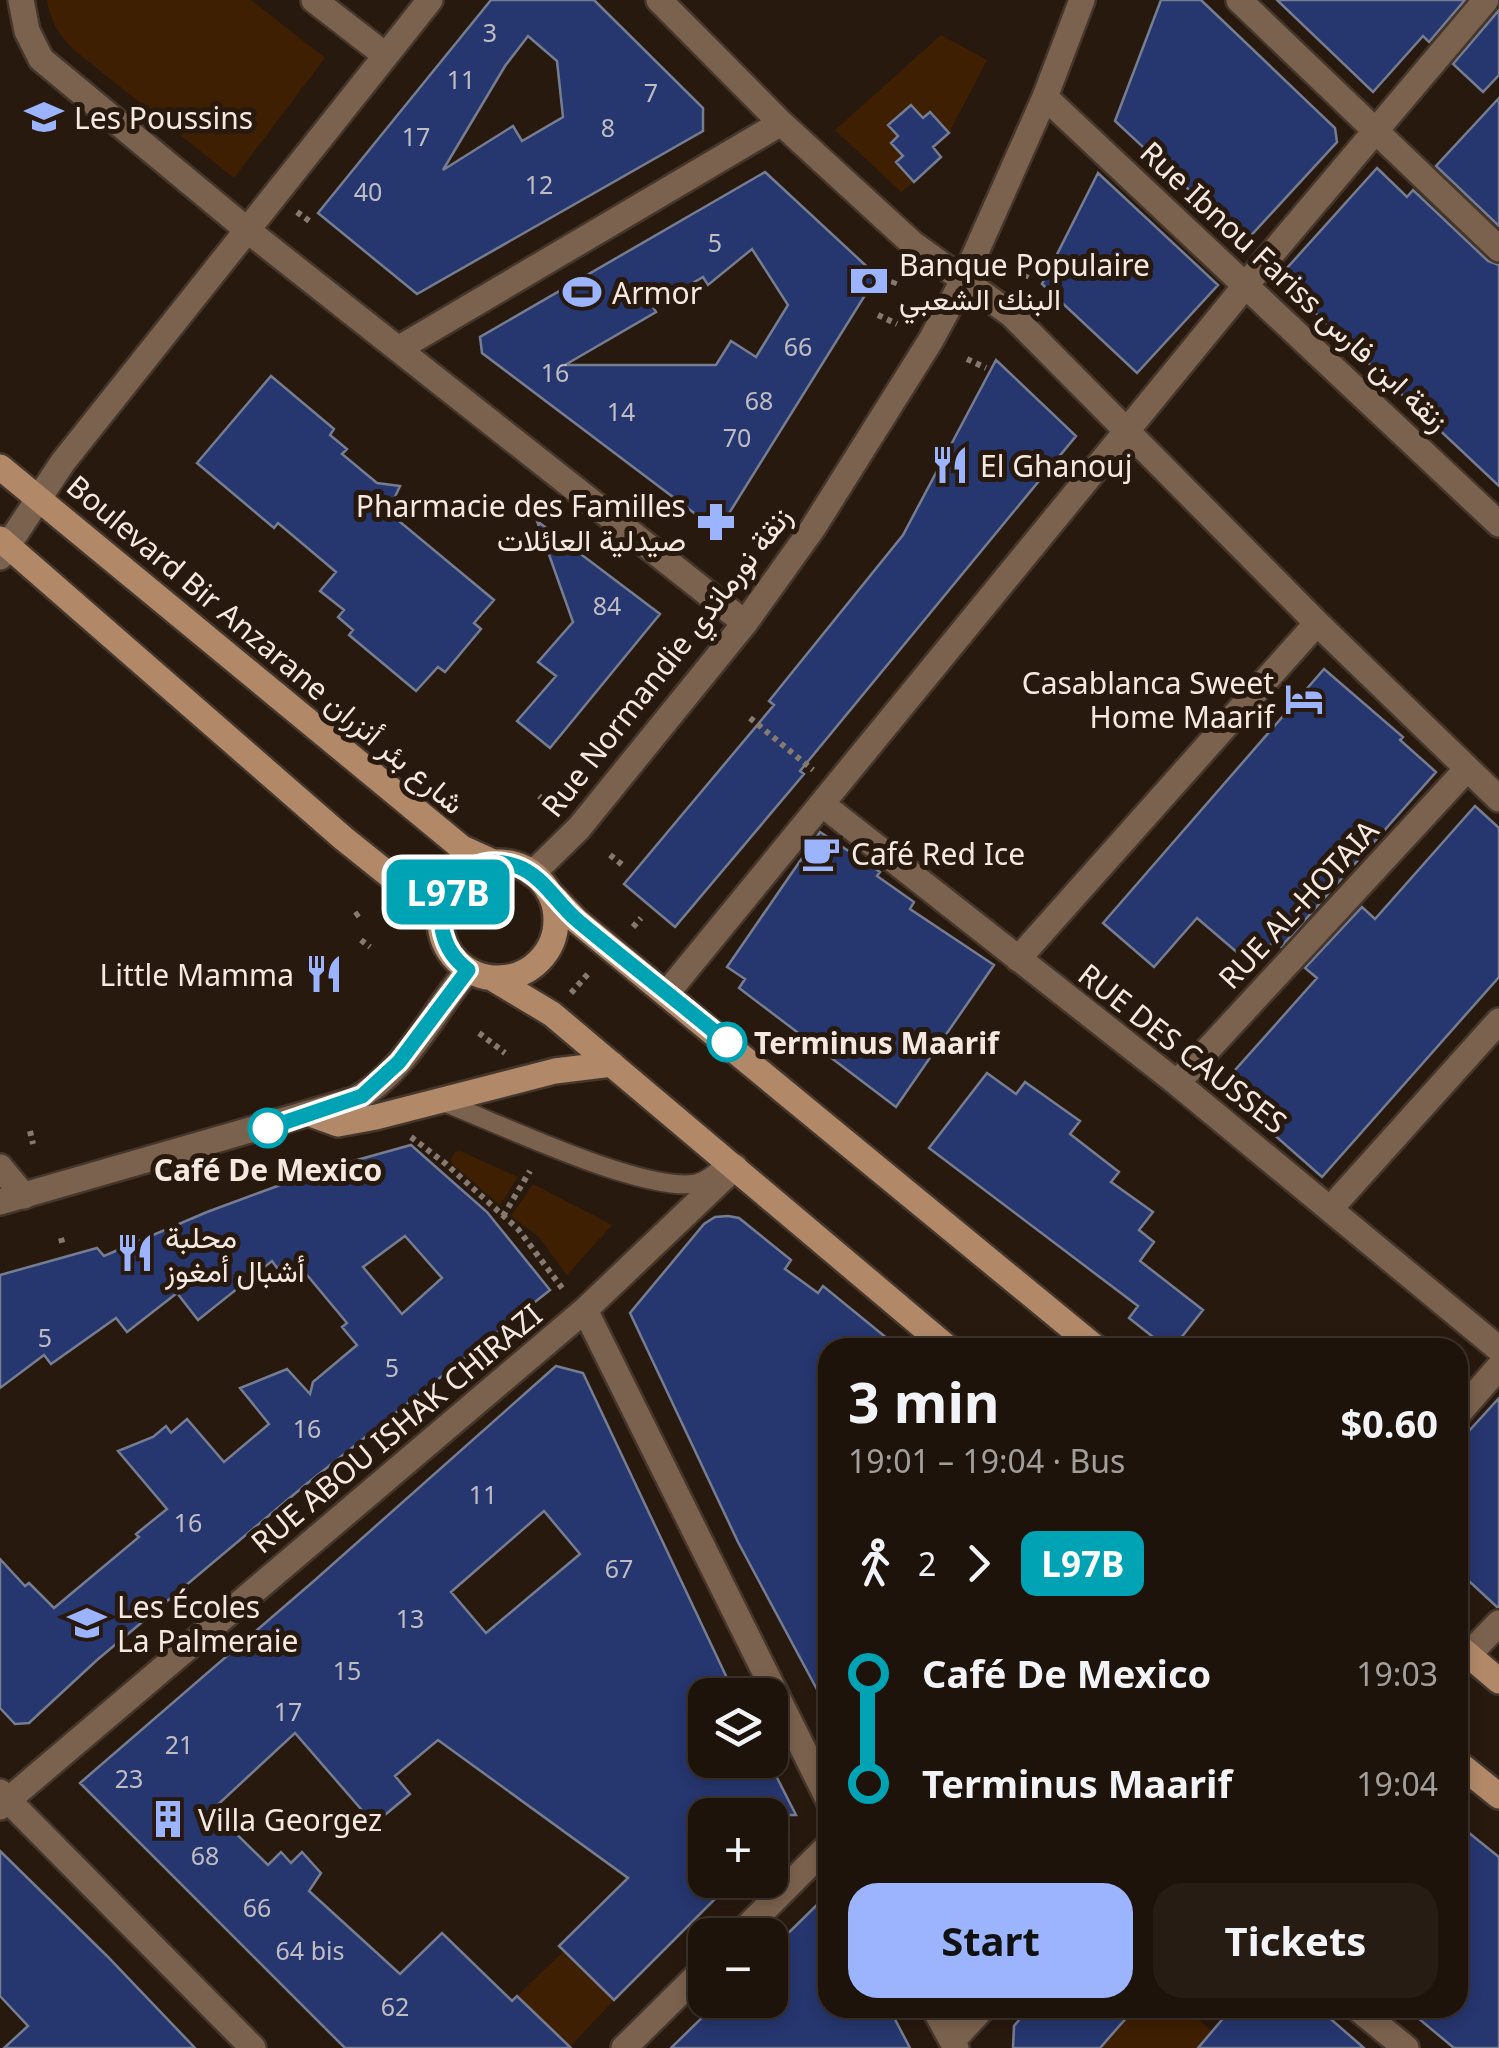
<!DOCTYPE html>
<html lang="en">
<head>
<meta charset="utf-8">
<style>
  body { margin:0; font-family:"Noto Sans",Vazirmatn,sans-serif; background:#261c13; color:#f1f3f6; height:100vh; display:flex; flex-direction:column; font-size:38px; white-space:nowrap }
  * { box-sizing:border-box; margin:0 }
  p { font-size:32px; color:#a19e9c }
  .icon { flex:none; width:55px; height:55px; fill:none; stroke:currentColor; stroke-width:2; stroke-linecap:round; stroke-linejoin:round }
  .map { position:relative; flex:1; overflow:hidden }
  .panel { position:absolute; left:818px; top:1338px; width:650px; height:680px; display:flex; flex-direction:column; background:#1e130a; border-radius:30px; box-shadow:0 5px 15px #0003,0 0 0 2px #3c322b }
  .panel>* { flex:none }
  .badge { padding:0 20px; border-radius:15px; font-size:35px; line-height:65px }
  .buttons { position:absolute; left:688px; top:1678px; display:grid; gap:20px }
  .buttons a { display:grid; place-items:center; width:100px; height:100px; border-radius:20px; background:#1e130a; box-shadow:0 5px 15px #0003,0 0 0 2px #3c322b; font-size:50px }
  .map>.badge { position:absolute; translate:-50% -50%; box-shadow:0 0 0 5px #fff }
  .legs { display:flex; align-items:center; gap:15px; height:110px; padding:0 30px; font-size:32px }
  .legs p { margin-inline-start:auto }
  .summary { display:flex; align-items:center; justify-content:space-between; height:170px; padding:0 30px }
  h1 { font-size:55px; font-weight:700; line-height:75px }
  .cta { display:flex; gap:20px; margin-top:auto; padding:20px 30px }
  .cta a { flex:1; height:115px; border-radius:30px; background:#9bb4fd; color:#111; font-size:40px; font-weight:700; line-height:115px; text-align:center }
  .cta a+a { background:#261c13; color:#f1f3f6 }
  ul { padding:0 30px; list-style:none }
  li { display:flex; align-items:center; gap:35px; height:110px; font-size:38px }
  li i { display:grid; place-items:center; width:15px; height:100%; margin:0 12px; background:currentColor }
  li i::after { content:''; width:25px; height:25px; margin:-12px; border:8px solid; border-radius:50%; background:#1e130a }
  li p { margin-inline-start:auto }
  li:first-child i { background:linear-gradient(#0000 50%,currentColor 0) }
  li:last-child i { background:linear-gradient(currentColor 50%,#0000 0) }
  .map>svg:first-child { display:block }
  .green { fill:#3e1f01 }
  .building { fill:#26366e; stroke:#767d91; stroke-width:2.5; fill-rule:evenodd }
  .lines { fill:none; stroke-linecap:round; stroke-linejoin:round }
  .service-casing { stroke:#45362c; stroke-width:22 }
  .minor-casing { stroke:#45362c; stroke-width:30 }
  .tertiary-casing { stroke:#45362c; stroke-width:30 }
  .secondary-casing { stroke:#45362c; stroke-width:30 }
  .path { stroke:#86796f; stroke-width:6; stroke-dasharray:5 5; stroke-linecap:butt }
  .service { stroke:#7b624e; stroke-width:18 }
  .minor { stroke:#7b624e; stroke-width:25 }
  .tertiary { stroke:#7b624e; stroke-width:25 }
  .secondary { stroke:#b18969; stroke-width:25 }
  .line-1-casing { stroke:#fff; stroke-width:22 }
  .line-1 { stroke:#00a3b4; stroke-width:15 }
  .stop-1-dot { fill:#fff; stroke:#00a3b4; stroke-width:5 }
  .labels { text-anchor:middle; dominant-baseline:central; stroke-width:10; stroke-linejoin:round; paint-order:stroke }
  .number-label { font-size:25px; fill:#c0bcc4 }
  .poi-label { font-size:30px; fill:#f4e9e1; stroke:#28190e; text-anchor:start }
  .street-label { font-size:30px; fill:#f4e9e1; stroke:#28190e }
  .stop-label { font-size:30px; font-weight:bold; fill:#f4e9e1; stroke:#28190e; text-anchor:start }
</style>
</head>
<body>
<div class="map">
<svg width="1499" height="2048" viewBox="0 0 1499 2048">
  <rect width="100%" height="100%" fill="#28190e"/>
  <path class="green" d="M47 0H251L325 58 234 178 74 50C59 35 50 21 47 0Z
    M941 35 987 60 949 133 930 112 923 118 911 105 888 125 898 136 891 143 903 156 897 163 914 182 901 192 835 130Z
    M460 1151 518 1177 500 1205 453 1165 450 1160 455 1152Z
    M533 1184 612 1225 567 1275 539 1237 511 1216Z
    M564 1951 614 2000 570 2047 517 1996Z
    M1135 2008H1204L1207 2010 1199 2020 1213 2032 1199 2048H1100Z"/>
  <path class="building" d="M491 0H594L703 108V131L417 294 318 213ZM528 36 557 61 563 117 522 141 513 126 443 170 505 66Z
    M1161 0H1201L1335 128 1337 142 1245 242 1115 121Z
    M1277 0H1465L1429 42 1423 36 1373 92Z
    M1499 10V75L1483 92 1453 64Z
    M1499 98V226L1436 166Z
    M911 105 923 118 930 112 949 133 933 147 941 157 914 182 896 162 903 156 891 143 898 136 888 125Z
    M1377 168 1407 197 1413 190 1488 261 1499 265V486L1278 278Z
    M765 172 877 276 718 531 482 353 480 337ZM752 249 788 305 756 357 731 341 716 365H565L656 312 653 307 703 277 708 285Z
    M1098 173 1218 285 1137 373 1042 284Z
    M996 360 1076 436 800 771 804 774 675 927 624 884 774 705 769 701 903 535Z
    M271 376 334 429 330 435 347 449 342 454 377 483 400 486 388 512 494 600 474 623 481 629 445 672 438 667 416 691 349 635 353 630 338 617 344 610 320 591 336 572 278 523 274 528 197 463Z
    M537 521 660 614 550 748 517 721 556 676 538 662 573 622Z
    M1324 669 1403 737 1400 740 1436 772 1281 947 1274 941 1253 966 1197 918 1154 967 1103 923Z
    M1475 806 1499 828V977L1322 1177 1220 1087 1317 978 1305 968 1362 907 1375 919Z
    M820 832 880 872 877 876 914 902 910 909 994 965 896 1107 739 988 745 979 727 967Z
    M987 1073 1016 1094 1025 1082 1080 1121 1070 1134 1119 1172 1111 1182 1153 1212 1139 1230 1154 1242 1140 1261 1203 1310 1173 1348H1167L1129 1318 1138 1306 929 1148Z
    M411 1145 487 1212 550 1290 304 1486 97 1660 29 1723 15 1724 0 1708V1559L25 1586 29 1583 54 1608 139 1537 136 1534 167 1509 118 1451 153 1437 166 1426 171 1433 187 1419 224 1462 269 1424 240 1388 287 1369 310 1394 313 1382 357 1345 342 1327 347 1323 297 1263 289 1270 283 1263 277 1268 272 1261 198 1320 177 1293 127 1332 116 1318 51 1364 44 1355 0 1388V1275L97 1248 104 1256 207 1212 321 1170ZM405 1236 442 1278 402 1314 363 1267Z
    M728 1216 739 1218 791 1260 785 1269 818 1293 823 1286 899 1348H828V1710L738 1542 630 1313 704 1224 715 1217Z
    M556 1366 583 1373 735 1695H705V1760H768L796 1815H705V1880H734L614 2000 559 1946 628 1878 438 1740 395 1776 410 1794 374 1824 295 1733 212 1810 268 1865 281 1852 291 1863 302 1852 321 1873 309 1891 400 1974 442 1933 512 2001 517 1996 571 2048H345L80 1783 315 1580ZM544 1511 580 1554 486 1633 451 1592Z
    M1499 1398V1607H1497L1458 1571V1443Z
    M1458 1824 1499 1857V2048H1454L1406 2008H1458Z
    M0 1851 107 1956 195 2048H4L28 2026 0 1996Z
    M828 1894V2008H889L910 2048H671L720 2000H770V1951Z
    M1029 2008H1135L1100 2048H1013L1014 2026Z
    M1232 2008H1318L1364 2048H1198Z"/>
  <g class="lines">
    <g class="service-casing">
      <path id="service" d="M441 1101C500 1124 636 1190 694 1184 705 1182 713 1175 721 1168"/>
    </g>
    <g class="minor-casing">
      <path id="minor" d="M21 0 27 31 41 59 246 229 745 623
        M314 0 385 55
        M659 0 781 123 913 244 1011 314 1317 623 1499 799
        M1239 0 1499 249
        M1045 97 1499 524
        M398 349 781 123
        M0 557 63 462 430 0
        M822 804 1177 1083 1499 1349
        M1018 959 1317 623
        M667 993 1264 263 1486 0
        M1177 1083 1467 769
        M0 1167 24 1196
        M1331 1208 1499 1021
        M585 1310 828 1799
        M1468 1655 1499 1623
        M0 1807 585 1310 735 1167
        M739 1935 828 1846
        M934 2008 956 2048
        M1357 2008 1406 2048
        M953 2040 983 2008
        M624 2048 705 1968"/>
    </g>
    <g class="tertiary-casing">
      <path id="tertiary" d="M532 874 579 828 745 623 813 528 931 340 964 279 1045 97 1082 0
        M0 1202 354 1100C404 1074 433 1012 468 970
        M1458 1414 1499 1367
        M0 1792 253 2048"/>
    </g>
    <g class="secondary-casing">
      <path id="secondary" d="M0 467 462 848 495 863
        M0 539 343 838 419 899 440 924
        M440 920a58 58 0 1 1 116 0a58 58 0 1 1-116 0Z
        M548 891 577 921 1096 1348
        M492 978 552 1014 948 1348
        M313 1115 338 1124 376 1117 555 1071 612 1064
        M1458 1646 1499 1681
        M1458 1763 1499 1796"/>
    </g>
    <path class="path" d="M297 212 312 223
      M1025 278 1027 274
      M893 285 895 280
      M878 315 897 324
      M967 359 986 368
      M750 718 813 770
      M539 796 552 807
      M610 855 625 867
      M355 916 359 913
      M633 927 641 918
      M361 940 370 947
      M571 993 588 974
      M479 1033 505 1053
      M30 1131 33 1144
      M411 1137 446 1164 518 1229 565 1292
      M503 1216 530 1171
      M61 1238 63 1246"/>
    <use href="#service" class="service"/>
    <use href="#minor" class="minor"/>
    <use href="#tertiary" class="tertiary"/>
    <use href="#secondary" class="secondary"/>
  </g>
  <g class="lines">
    <g class="line-1-casing">
      <path id="line-1" d="M268 1128 362 1096 399 1062 468 970C413 929 450 844 516 866 543 875 557 904 578 921 627 962 678 1001 727 1042"/>
    </g>
    <use href="#line-1" class="line-1"/>
  </g>
  <defs>
    <g id="school-bare" transform="scale(3)"><path d="M0-5L7-2L0 1L-7-2ZM-4 1L0 2.5L4 1V4Q0 6-4 4Z" fill="#9bb4fd" stroke="#28190e" stroke-width="2.5" paint-order="stroke"/></g>
    <g id="bank-bare" transform="scale(3)"><path d="M-6-4H6V4H-6ZM0-2.3a2.3 2.3 0 1 0 0 4.6a2.3 2.3 0 1 0 0-4.6Z" fill="#9bb4fd" stroke="#28190e" stroke-width="2.5" paint-order="stroke"/></g>
    <g id="stadium-bare" transform="scale(3)"><path d="M0-5a6.5 5 0 1 0 0 10a6.5 5 0 1 0 0-10ZM-3.5-1.8h7v3.6h-7Z" fill="#9bb4fd" stroke="#28190e" stroke-width="2.5" paint-order="stroke"/></g>
    <g id="restaurant-bare" transform="scale(3)"><path d="M-5-6h1v4h1v-4h1v4h1v-4h1v5L-1.5 .5V6h-2V.5L-5-1ZM5-6V6H3V1.5H1.5Q1.5-4 5-6Z" fill="#9bb4fd" stroke="#28190e" stroke-width="2.5" paint-order="stroke"/></g>
    <g id="pharmacy-bare" transform="scale(3)"><path d="M-2-6h4v4h4v4h-4v4h-4v-4h-4v-4h4Z" fill="#9bb4fd" stroke="#28190e" stroke-width="2.5" paint-order="stroke"/></g>
    <g id="hotel-bare" transform="scale(3)"><path d="M-6-4.5h1.5V1H6V5H4.5V3h-9V5H-6ZM-4 0a1.8 1.8 0 1 1 3.6 0ZM.5 0V-2.5h3Q6-2.5 6 0Z" fill="#9bb4fd" stroke="#28190e" stroke-width="2.5" paint-order="stroke"/></g>
    <g id="cafe-bare" transform="scale(3)"><path d="M-5.5-4.5H6V0H3Q3 3.5 0 3.5H-2.5Q-5.5 3.5-5.5 0ZM3-3.2v2h1.7v-2ZM-6 4.5H4V6H-6Z" fill="#9bb4fd" stroke="#28190e" stroke-width="2.5" paint-order="stroke"/></g>
    <g id="building-bare" transform="scale(3)"><path d="M-4-6H4V6H1V3H-1V6H-4ZM-2.5-4.3h1.7v1.8h-1.7ZM.8-4.3h1.7v1.8H.8ZM-2.5-1h1.7V.8h-1.7ZM.8-1h1.7V.8H.8Z" fill="#9bb4fd" stroke="#28190e" stroke-width="2.5" paint-order="stroke"/></g>
  </defs>
  <g fill-rule="evenodd">
    <use href="#school-bare" x="44" y="117"/>
    <use href="#bank-bare" x="869" y="281"/>
    <use href="#stadium-bare" x="582" y="292"/>
    <use href="#restaurant-bare" x="950" y="465"/>
    <use href="#pharmacy-bare" x="716" y="522"/>
    <use href="#hotel-bare" x="1304" y="699"/>
    <use href="#cafe-bare" x="821" y="853"/>
    <use href="#restaurant-bare" x="324" y="974"/>
    <use href="#restaurant-bare" x="135" y="1253"/>
    <use href="#school-bare" x="87" y="1623"/>
    <use href="#building-bare" x="168" y="1819"/>
  </g>
  <g class="stop-1-dot">
    <circle cx="727" cy="1042" r="18"/>
    <circle cx="268" cy="1128" r="18"/>
  </g>
  <g class="labels">
    <g class="number-label">
      <text x="490" y="32">3</text>
      <text x="461" y="79">11</text>
      <text x="651" y="92">7</text>
      <text x="608" y="127">8</text>
      <text x="416" y="136">17</text>
      <text x="539" y="184">12</text>
      <text x="368" y="191">40</text>
      <text x="715" y="242">5</text>
      <text x="798" y="346">66</text>
      <text x="555" y="372">16</text>
      <text x="759" y="400">68</text>
      <text x="621" y="411">14</text>
      <text x="737" y="437">70</text>
      <text x="607" y="605">84</text>
      <text x="45" y="1337">5</text>
      <text x="392" y="1367">5</text>
      <text x="307" y="1428">16</text>
      <text x="483" y="1494">11</text>
      <text x="188" y="1522">16</text>
      <text x="619" y="1568">67</text>
      <text x="410" y="1618">13</text>
      <text x="347" y="1670">15</text>
      <text x="288" y="1711">17</text>
      <text x="179" y="1744">21</text>
      <text x="129" y="1778">23</text>
      <text x="205" y="1855">68</text>
      <text x="257" y="1907">66</text>
      <text x="310" y="1950">64 bis</text>
      <text x="395" y="2006">62</text>
    </g>
    <g class="poi-label">
      <text x="74" y="117">Les Poussins</text>
      <text x="899" y="264">Banque Populaire<tspan x="899" dy="34">البنك الشعبي</tspan></text>
      <text x="612" y="292">Armor</text>
      <text x="980" y="465">El Ghanouj</text>
      <text x="686" y="505" text-anchor="end">Pharmacie des Familles<tspan x="686" dy="34">صيدلية العائلات</tspan></text>
      <text x="1274" y="682" text-anchor="end">Casablanca Sweet<tspan x="1274" dy="34">Home Maarif</tspan></text>
      <text x="851" y="853">Café Red Ice</text>
      <text x="294" y="974" text-anchor="end">Little Mamma</text>
      <text x="165" y="1236">محلبة<tspan x="165" dy="34">أشبال أمغوز</tspan></text>
      <text x="117" y="1606">Les Écoles<tspan x="117" dy="34">La Palmeraie</tspan></text>
      <text x="198" y="1819">Villa Georgez</text>
    </g>
    <g class="street-label">
      <text transform="translate(1295 286) rotate(43)">Rue Ibnou Fariss زنقة ابن فارس</text>
      <text transform="translate(266 644) rotate(40)">Boulevard Bir Anzarane شارع بئر أنزران</text>
      <text transform="translate(666 661) rotate(-52)">Rue Normandie زنقة نورماندي</text>
      <text transform="translate(1298 904) rotate(-47)">RUE AL-HOTAIA</text>
      <text transform="translate(1183 1048) rotate(38)">RUE DES CAUSSES</text>
      <text transform="translate(396 1428) rotate(-40)">RUE ABOU ISHAK CHIRAZI</text>
    </g>
    <g class="stop-label">
      <text x="754" y="1042">Terminus Maarif</text>
      <text x="268" y="1169" text-anchor="middle">Café De Mexico</text>
    </g>
  </g>
</svg>
<div class="buttons">
<a><svg class="icon" aria-label="layers" viewBox="0 0 24 24"><path d="M12 4l9 5-9 5-9-5zM3 14l9 5 9-5"/></svg></a>
<a>+</a>
<a>−</a>
</div>
<b class="badge" style="left:448px;top:892px;background:#00a3b4;color:#fff">L97B</b>
<section class="panel">
<div class="summary"><div><h1>3 min</h1><p>19:01 – 19:04 · Bus</p></div><b>$0.60</b></div>
<div class="legs"><svg class="icon" aria-label="walk" viewBox="0 0 24 24"><circle cx="13" cy="4" r="2"/><path d="M13 8l-2 6 4 7M11 14l-3 7M7 12l3-4h3l4 4"/></svg>2<svg class="icon" aria-label="forward" viewBox="0 0 24 24"><path d="M9 5l7 7-7 7"/></svg><b class="badge" style="background:#00a3b4;color:#fff">L97B</b></div>
<ul>
<li><i style="color:#00a3b4"></i><b>Café De Mexico</b><p>19:03</p></li>
<li><i style="color:#00a3b4"></i><b>Terminus Maarif</b><p>19:04</p></li>
</ul>
<div class="cta"><a>Start</a><a>Tickets</a></div>
</section>
</div>
</body>
</html>
